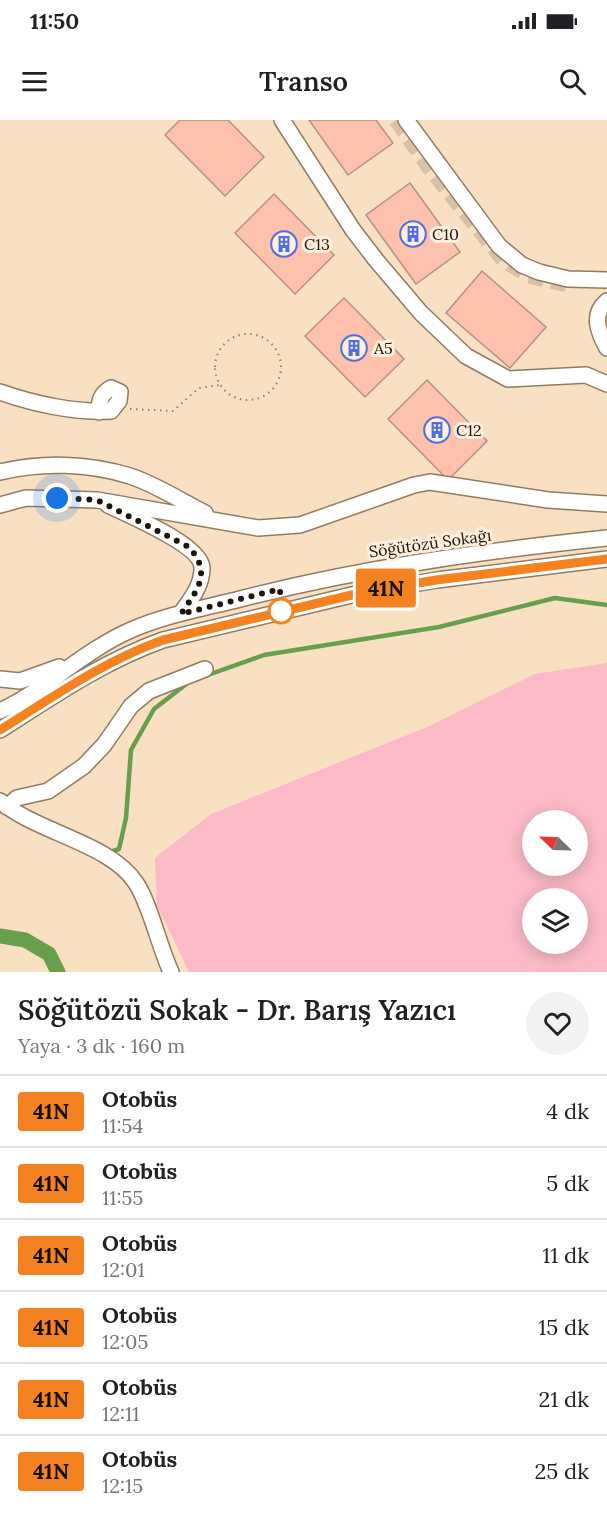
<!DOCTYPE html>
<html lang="tr">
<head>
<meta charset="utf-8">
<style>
  body { margin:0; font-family:Lora,serif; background:#f2f2f2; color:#202124; height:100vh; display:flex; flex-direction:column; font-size:22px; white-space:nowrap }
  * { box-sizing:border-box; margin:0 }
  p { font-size:20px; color:#757577 }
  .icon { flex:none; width:33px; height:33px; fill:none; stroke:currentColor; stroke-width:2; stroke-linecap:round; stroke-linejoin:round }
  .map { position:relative; height:852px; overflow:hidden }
  .details { display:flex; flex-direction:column; background:#fff; flex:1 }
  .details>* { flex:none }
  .badge { padding:0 12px; border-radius:4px; font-size:21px; line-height:39px }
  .needle { width:39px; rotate:293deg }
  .controls { position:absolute; left:522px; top:690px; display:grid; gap:12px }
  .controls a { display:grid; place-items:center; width:66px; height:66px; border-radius:50%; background:#fff; box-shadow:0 3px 15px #0003; font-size:30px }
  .you { position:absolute; width:30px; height:30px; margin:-15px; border:4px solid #fff; border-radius:50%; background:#1a73e8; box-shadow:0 0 0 9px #1a73e833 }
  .map>.badge { position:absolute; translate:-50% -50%; box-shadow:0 0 0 3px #fff }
  .round { display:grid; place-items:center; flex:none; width:63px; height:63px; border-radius:32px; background:#f2f2f2 }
  .headline { display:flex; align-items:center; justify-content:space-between; height:102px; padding:0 18px }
  h1 { font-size:28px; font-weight:600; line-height:45px }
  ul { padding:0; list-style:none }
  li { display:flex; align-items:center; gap:18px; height:72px; padding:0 18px; border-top:2px solid #e0e0e0 }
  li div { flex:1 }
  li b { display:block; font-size:22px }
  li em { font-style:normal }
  li .badge { min-width:66px; font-weight:700; text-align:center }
  .status { display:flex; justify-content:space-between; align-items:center; height:42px; padding:0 30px; background:#fff; direction:ltr }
  .status svg { height:16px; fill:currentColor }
  header { display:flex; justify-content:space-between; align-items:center; height:78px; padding:0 18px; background:#fff; font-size:27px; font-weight:600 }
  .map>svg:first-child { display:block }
  .green { fill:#fbbac6; fill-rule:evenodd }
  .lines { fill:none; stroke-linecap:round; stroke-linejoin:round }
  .stream { stroke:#679f4f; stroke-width:4.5 }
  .canal { stroke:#679f4f; stroke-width:15 }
  .building { fill:#fec1ac; stroke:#b59185; stroke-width:1.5 }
  .minor-tunnel { stroke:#d8c1a7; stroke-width:15; stroke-dasharray:15 8; stroke-linecap:butt }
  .minor-casing { stroke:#917b60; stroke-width:18 }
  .path { stroke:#8e7d69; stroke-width:2; stroke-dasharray:1.5 4.5; stroke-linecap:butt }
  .minor { stroke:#fff; stroke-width:15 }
  .line-casing { stroke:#fff; stroke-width:14 }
  .line { stroke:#f58220; stroke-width:9 }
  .walk { stroke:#1d140a; stroke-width:6; stroke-dasharray:0 10.8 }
  .stop-dot { fill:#fff; stroke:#f58220; stroke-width:3 }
  .labels { text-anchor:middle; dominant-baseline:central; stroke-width:6; stroke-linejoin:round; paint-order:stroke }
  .poi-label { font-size:16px; fill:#1d140a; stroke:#feefde; text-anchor:start }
  .street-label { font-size:16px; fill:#1d140a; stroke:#feefde }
</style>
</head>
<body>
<div class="status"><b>11:50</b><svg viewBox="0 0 49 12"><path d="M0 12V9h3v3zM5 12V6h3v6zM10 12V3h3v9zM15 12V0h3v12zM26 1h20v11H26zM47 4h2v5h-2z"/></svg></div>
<header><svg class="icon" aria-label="menu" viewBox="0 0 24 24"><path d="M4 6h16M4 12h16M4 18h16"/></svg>Transo<svg class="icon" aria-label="search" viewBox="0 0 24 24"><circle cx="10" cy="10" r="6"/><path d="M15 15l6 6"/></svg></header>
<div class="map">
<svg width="607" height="852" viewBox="0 0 607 852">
  <rect width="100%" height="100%" fill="#f9e0c3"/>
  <path class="green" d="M607 543V852H189L157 785 155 738 211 694 427 607 535 554ZM532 700H578V746H532ZM532 778H578V824H532Z"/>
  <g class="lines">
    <path class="stream" d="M205 556 264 535 439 507 555 478 607 485
      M110 732 119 729 126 698 131 630 154 589 189 562"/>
    <path class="canal" d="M0 816 25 820 49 834 58 852"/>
  </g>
  <path class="building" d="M180 0H228L264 37 225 76 165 15Z
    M309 0H376L393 23 348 55Z
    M410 63 460 132 416 164 366 95Z
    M274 74 334 135 295 174 235 113Z
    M482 151 546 207 510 248 446 193Z
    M344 178 404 239 365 277 305 216Z
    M427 260 487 321 448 360 388 299Z"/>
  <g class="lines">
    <path class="minor-tunnel" d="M396 0 429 48 503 140 529 156 568 165"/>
    <g class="minor-casing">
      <path id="minor" d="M282 0 353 110 376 140 421 193 466 236 508 259 586 255 607 264
        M406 0 499 126 522 145 539 152 568 159 607 160
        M607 181C591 194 598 212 607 228
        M0 272C34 284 76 293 111 291L119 281 120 272 111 268C101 274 99 280 99 292
        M0 352C42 342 88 343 130 356 155 364 181 381 205 393
        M0 385 26 378 97 380 258 408 300 405 414 365 430 362 548 380 607 384
        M108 385C128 395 202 425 202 448 202 466 191 479 181 493
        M0 559 20 561 59 547
        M0 591C47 569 83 531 131 510 165 495 204 488 240 479 361 448 483 431 607 418
        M0 610C53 576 104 541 163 520L360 473 437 460 607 439
        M0 681C38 713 110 723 136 763 150 784 159 826 171 852
        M7 687 17 678 48 671 84 646 104 625 131 586 149 571 205 549"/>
    </g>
    <path class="path" d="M215 247a33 33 0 1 1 66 0a33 33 0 1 1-66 0Z
      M130 289 173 291 199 268 220 265"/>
    <use href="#minor" class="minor"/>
  </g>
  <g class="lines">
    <g class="line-casing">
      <path id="line" d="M0 610C53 577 104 541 163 520L360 473 436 460 607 439"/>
    </g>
    <use href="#line" class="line"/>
    <path class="walk" d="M57 378 97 380 189 427C212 453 198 469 181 494L280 469 281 491"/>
  </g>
  <defs>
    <g id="building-ring" transform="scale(1.35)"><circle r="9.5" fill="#feefde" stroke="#4e6ee2" stroke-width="1.5"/><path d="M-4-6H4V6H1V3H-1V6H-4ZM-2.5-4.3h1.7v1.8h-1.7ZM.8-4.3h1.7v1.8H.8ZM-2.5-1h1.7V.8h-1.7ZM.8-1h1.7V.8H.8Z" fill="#4e6ee2"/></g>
  </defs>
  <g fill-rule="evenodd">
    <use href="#building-ring" x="413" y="114"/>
    <use href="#building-ring" x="284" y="124"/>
    <use href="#building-ring" x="354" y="228"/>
    <use href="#building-ring" x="437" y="310"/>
  </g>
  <circle class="stop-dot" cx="281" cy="491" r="12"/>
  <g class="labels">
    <g class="poi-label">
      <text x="432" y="114">C10</text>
      <text x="304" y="124">C13</text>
      <text x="374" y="228">A5</text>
      <text x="456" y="310">C12</text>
    </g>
    <g class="street-label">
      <text transform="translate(430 423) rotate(-8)">Söğütözü Sokağı</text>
    </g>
  </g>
</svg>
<div class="controls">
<a><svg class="needle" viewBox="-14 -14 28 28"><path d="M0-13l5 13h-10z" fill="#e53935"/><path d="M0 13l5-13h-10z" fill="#757577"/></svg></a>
<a><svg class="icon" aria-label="layers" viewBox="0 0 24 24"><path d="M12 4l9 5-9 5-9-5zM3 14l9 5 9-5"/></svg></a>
</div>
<div class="you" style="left:57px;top:378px"></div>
<b class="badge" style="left:386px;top:468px;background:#f58220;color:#111">41N</b>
</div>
<section class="details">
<div class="headline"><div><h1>Söğütözü Sokak - Dr. Barış Yazıcı</h1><p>Yaya · 3 dk · 160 m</p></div><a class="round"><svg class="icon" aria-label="heart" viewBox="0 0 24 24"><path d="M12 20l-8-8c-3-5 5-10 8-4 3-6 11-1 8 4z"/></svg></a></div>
<ul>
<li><span class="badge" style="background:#f58220;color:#111">41N</span><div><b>Otobüs</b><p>11:54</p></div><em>4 dk</em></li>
<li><span class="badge" style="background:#f58220;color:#111">41N</span><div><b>Otobüs</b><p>11:55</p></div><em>5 dk</em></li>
<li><span class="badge" style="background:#f58220;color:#111">41N</span><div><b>Otobüs</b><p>12:01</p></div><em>11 dk</em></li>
<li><span class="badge" style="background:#f58220;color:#111">41N</span><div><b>Otobüs</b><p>12:05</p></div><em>15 dk</em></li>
<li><span class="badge" style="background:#f58220;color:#111">41N</span><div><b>Otobüs</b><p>12:11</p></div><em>21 dk</em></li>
<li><span class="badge" style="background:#f58220;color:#111">41N</span><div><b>Otobüs</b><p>12:15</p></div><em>25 dk</em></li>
</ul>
</section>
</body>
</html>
